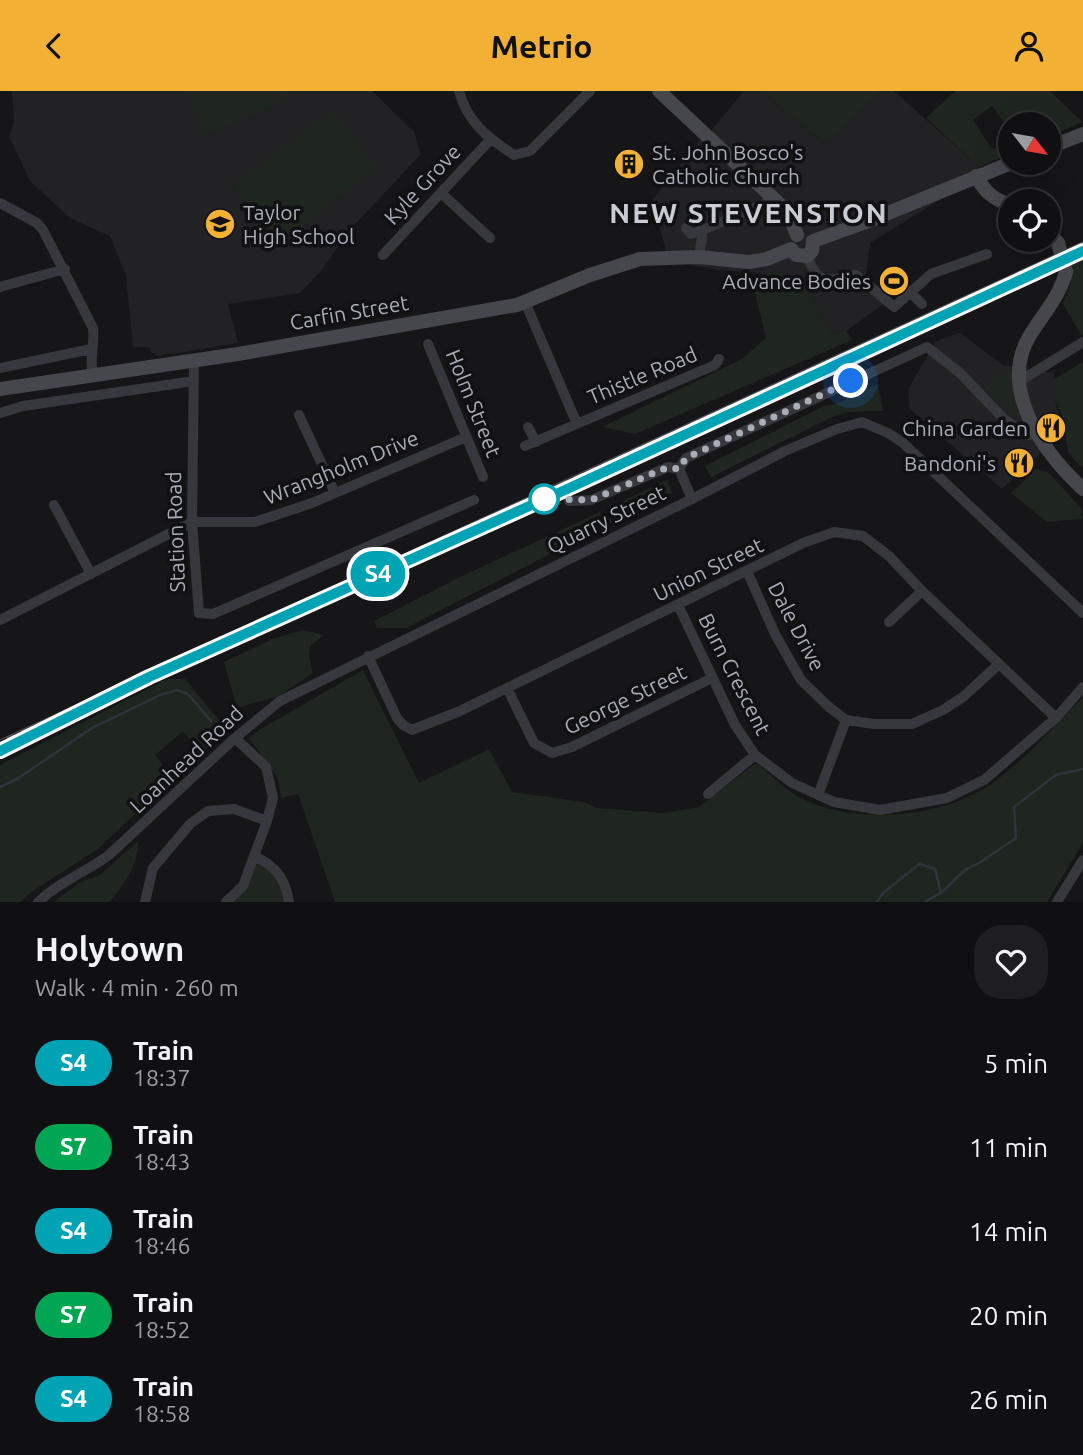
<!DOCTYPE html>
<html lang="en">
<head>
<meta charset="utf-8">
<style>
  body { margin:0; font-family:Ubuntu,sans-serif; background:#1e1e20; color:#f1f3f6; height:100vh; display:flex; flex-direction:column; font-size:26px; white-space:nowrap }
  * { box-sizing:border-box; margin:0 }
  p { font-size:23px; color:#9c9d9f }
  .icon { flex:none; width:38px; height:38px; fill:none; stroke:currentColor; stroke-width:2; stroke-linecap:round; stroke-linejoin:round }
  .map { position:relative; height:811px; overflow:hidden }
  .panel { display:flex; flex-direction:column; background:#101012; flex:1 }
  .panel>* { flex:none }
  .badge { padding:0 14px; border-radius:23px; font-size:24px; line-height:46px }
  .needle { width:46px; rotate:121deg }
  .fabs { position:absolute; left:998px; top:21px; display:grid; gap:14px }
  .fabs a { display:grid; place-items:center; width:63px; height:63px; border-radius:50%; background:#101012; box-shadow:0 7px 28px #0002,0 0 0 2px #303032; font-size:35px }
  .you { position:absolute; width:35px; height:35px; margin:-18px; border:5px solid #fff; border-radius:50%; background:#1a73e8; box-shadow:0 0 0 10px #1a73e833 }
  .map>.badge { position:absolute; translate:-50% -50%; box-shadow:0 0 0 4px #fff }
  .round { display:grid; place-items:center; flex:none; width:74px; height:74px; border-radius:28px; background:#1e1e20 }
  .overview { display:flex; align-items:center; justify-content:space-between; height:119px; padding:0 35px }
  h1 { font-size:33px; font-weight:700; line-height:52px }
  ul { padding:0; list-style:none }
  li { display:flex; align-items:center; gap:21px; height:84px; padding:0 35px }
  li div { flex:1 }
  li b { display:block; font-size:26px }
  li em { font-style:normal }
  li .badge { min-width:77px; font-weight:700; text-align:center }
  header { display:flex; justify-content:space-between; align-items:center; height:91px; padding:0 35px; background:#f2b134; color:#111; font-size:32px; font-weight:700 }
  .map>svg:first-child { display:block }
  .built { fill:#222225 }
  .green { fill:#1e261f }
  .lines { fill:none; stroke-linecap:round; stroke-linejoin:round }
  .stream { stroke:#2c353c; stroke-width:2.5 }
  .street { stroke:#37383d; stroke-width:10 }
  .secondary { stroke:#45474d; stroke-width:14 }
  .rail-casing { stroke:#4a4c52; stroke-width:5 }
  .rail { stroke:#111113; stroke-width:2.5; stroke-dasharray:8; stroke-linecap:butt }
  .secondary-bridge { stroke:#45474d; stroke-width:14 }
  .line-casing { stroke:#fff; stroke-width:16 }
  .line { stroke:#00a3b4; stroke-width:10 }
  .walk { stroke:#a8adb8; stroke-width:7; stroke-dasharray:0 12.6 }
  .stop-dot { fill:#fff; stroke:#00a3b4; stroke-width:3.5 }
  .labels { text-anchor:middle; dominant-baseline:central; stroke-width:7; stroke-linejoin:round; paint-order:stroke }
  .poi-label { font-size:21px; fill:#a8adb8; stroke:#111113; text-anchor:end }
  .street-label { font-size:21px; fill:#a8adb8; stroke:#111113 }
  .district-label { font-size:28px; font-weight:bold; letter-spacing:2px; fill:#c9ccd4; stroke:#111113 }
</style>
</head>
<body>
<header><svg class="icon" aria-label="back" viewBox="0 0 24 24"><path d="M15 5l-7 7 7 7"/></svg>Metrio<svg class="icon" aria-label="person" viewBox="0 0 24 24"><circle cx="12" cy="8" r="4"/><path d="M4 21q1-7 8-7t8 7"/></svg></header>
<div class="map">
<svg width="1083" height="811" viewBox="0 0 1083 811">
  <rect width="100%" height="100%" fill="#161618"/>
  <path class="built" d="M12 0H372L414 41 421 63 349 140 322 179 300 202 228 213 238 252 158 265 151 261 149 256H133L126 185 110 145 70 127 30 90 9 45 14 32Z
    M744 0H761L826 54 880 0H894L979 76 980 84 870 152 866 184 892 207 846 240 832 242 824 234 813 207 780 181 762 182 719 179 669 170 652 109 698 51 710 41Z
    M960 242 1003 274 1054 282V307L1065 340 1002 398 910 318 908 298 936 250Z"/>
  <path class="green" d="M186 0H280L285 10 205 45Z
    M761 0H880L826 54Z
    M955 0H1050L1082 31 1048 46V33H1010V40L992 15 973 29 992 58 1001 56 1005 65 979 76 926 27Z
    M333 18 378 77 278 153 233 94Z
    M1083 163V244L1082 245 1063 213 1071 192V169Z
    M780 181C793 188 804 194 812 206 820 218 821 231 832 242L846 240 852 249 635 343 602 336 742 268 766 247 755 202 762 182Z
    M1083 271V374L1081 376 1068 361 1063 327 1054 307V288Z
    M1007 282H1014L1019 324 1015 327 985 298 999 284Z
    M878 293 883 320 848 321 830 327 711 386 705 375 824 315 835 313Z
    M1036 378 1048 381 1081 417 1082 428 1047 431 1011 402Z
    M667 389 672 402 625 427 612 415Z
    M600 421 613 431 406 537H377L374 530 462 485Z
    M303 539 324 544 310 555 309 565 313 582 279 605 237 617 224 571 275 547Z
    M363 579 419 692 489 658 512 701 584 711 597 717 663 722 699 716 756 672C771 683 786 701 803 708 859 735 949 727 998 688 1029 664 1056 634 1083 606V752L1047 811H335L298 703 281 707 278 687 249 647 259 639Z
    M167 588H185L226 638 203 661 182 641 155 664 173 687 98 758 30 802 21 811H0V674Z
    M138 750C138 776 125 791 110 811H54L79 792 100 784Z
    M254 768 273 778 287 811H229Z"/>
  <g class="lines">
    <path class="stream" d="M0 696 17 688 92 637 160 604 177 599 188 603 211 630
      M877 811 883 802 919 773 935 778 941 802 965 779 979 772 1016 747 1014 716 1056 684 1083 678
      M925 811 940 802"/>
    <path class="street" d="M459 0C467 31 488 47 514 64L530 60 590 0
      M441 102 490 147
      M0 112 37 132 43 139 93 237C95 254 89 267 93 284
      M686 137 691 143 703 139
      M383 164 490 49
      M807 165C819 196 827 190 856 184L894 216 931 183 987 163
      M699 166 703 139 764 113 773 107
      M0 196 65 178
      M910 201 922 213
      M525 211 577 333
      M428 253 483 386
      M194 270 192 431 199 522 213 523 474 409
      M0 277 91 258
      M1020 290 1083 251
      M0 322 23 315 194 290
      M299 324 335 402
      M528 336 536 351
      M525 355 708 277 715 274 719 268
      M679 378 692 408
      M569 410 591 409 668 376 679 378 686 367 927 256 960 282 1003 327 1027 344 1038 343
      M54 414 91 483
      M747 480 775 543 801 589 829 616 846 629 874 633H912L943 619 963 606 999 573
      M678 514 735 634 755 664 792 692 834 711 880 719 947 707 984 689 1056 627 1083 596
      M0 529 192 431H255L312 412 466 346
      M889 531 922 500
      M368 565 397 627 403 634 412 639 460 620 803 452 834 441 863 445 889 465 922 500 1056 627
      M507 597 534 652 552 662 572 656 712 587
      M708 703 755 664
      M818 704 846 629
      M254 765C276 775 285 787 289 811
      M38 811C59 791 86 781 109 764L235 647 280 610 692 408 785 360 837 338 862 331 888 342 902 351 1083 522
      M145 811 153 777 190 733 208 720 234 718 267 730
      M226 811 243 795 267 730 273 707 266 676 235 647
      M1057 811 1083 769"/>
    <path class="secondary" d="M659 0 788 121 797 144
      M1048 57 1083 43
      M976 85C985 101 993 108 1010 114
      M1048 141 1058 152
      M813 150 866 131 1011 72
      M791 158 796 164 807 165 812 160 813 150
      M1066 181C1059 207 1042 224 1029 246 998 300 1045 363 1083 398
      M0 298 238 263 517 214 590 184 640 168 699 166 749 171 767 168 791 158"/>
    <g class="rail-casing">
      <path id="rail" d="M0 651 1083 153"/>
    </g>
    <use href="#rail" class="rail"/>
    <path class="secondary-bridge" d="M1058 152 1066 181"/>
  </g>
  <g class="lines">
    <g class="line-casing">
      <path id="line" d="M0 660 149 586 565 399 1083 160"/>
    </g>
    <use href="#line" class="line"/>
    <path class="walk" d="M544 408 591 409 668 376 679 378 686 367 851 290"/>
  </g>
  <defs>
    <g id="building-disc" transform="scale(1.575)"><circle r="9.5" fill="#f2b134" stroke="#111113"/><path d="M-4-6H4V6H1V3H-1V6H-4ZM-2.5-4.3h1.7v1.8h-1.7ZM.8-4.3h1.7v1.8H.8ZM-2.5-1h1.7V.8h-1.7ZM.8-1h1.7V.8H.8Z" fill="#111"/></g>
    <g id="school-disc" transform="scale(1.575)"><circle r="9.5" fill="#f2b134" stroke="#111113"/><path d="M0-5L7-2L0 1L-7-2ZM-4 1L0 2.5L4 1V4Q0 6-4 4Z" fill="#111"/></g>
    <g id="stadium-disc" transform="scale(1.575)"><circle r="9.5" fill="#f2b134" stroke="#111113"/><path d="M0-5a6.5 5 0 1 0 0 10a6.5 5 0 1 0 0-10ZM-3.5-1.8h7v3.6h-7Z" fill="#111"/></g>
    <g id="restaurant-disc" transform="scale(1.575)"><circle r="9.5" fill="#f2b134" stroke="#111113"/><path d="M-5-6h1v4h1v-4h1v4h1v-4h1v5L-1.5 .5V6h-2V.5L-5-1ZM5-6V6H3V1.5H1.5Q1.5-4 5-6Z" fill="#111"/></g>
  </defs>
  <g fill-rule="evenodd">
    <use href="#building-disc" x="629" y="73"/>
    <use href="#school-disc" x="220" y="133"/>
    <use href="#stadium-disc" x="894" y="190"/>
    <use href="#restaurant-disc" x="1051" y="337"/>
    <use href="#restaurant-disc" x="1019" y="372"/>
  </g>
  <circle class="stop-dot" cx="544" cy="408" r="14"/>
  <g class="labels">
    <g class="poi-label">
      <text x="652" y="61" text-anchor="start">St. John Bosco's<tspan x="652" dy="24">Catholic Church</tspan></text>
      <text x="243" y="121" text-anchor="start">Taylor<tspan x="243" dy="24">High School</tspan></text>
      <text x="871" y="190">Advance Bodies</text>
      <text x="1028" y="337">China Garden</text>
      <text x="996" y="372">Bandoni's</text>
    </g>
    <g class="street-label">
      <text transform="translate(422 93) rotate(-47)">Kyle Grove</text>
      <text transform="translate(349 221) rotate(-10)">Carfin Street</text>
      <text transform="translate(642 284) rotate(-23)">Thistle Road</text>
      <text transform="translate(474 312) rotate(68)">Holm Street</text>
      <text transform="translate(341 376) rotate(-22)">Wrangholm Drive</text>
      <text transform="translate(606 428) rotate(-26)">Quarry Street</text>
      <text transform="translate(175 441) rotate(-92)">Station Road</text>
      <text transform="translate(708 478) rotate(-26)">Union Street</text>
      <text transform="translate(797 535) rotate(62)">Dale Drive</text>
      <text transform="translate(735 583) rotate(63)">Burn Crescent</text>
      <text transform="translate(625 608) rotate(-26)">George Street</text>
      <text transform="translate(186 668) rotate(-43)">Loanhead Road</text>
    </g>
    <g class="district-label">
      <text x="749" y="121">NEW STEVENSTON</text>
    </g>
  </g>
</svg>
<div class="fabs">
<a><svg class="needle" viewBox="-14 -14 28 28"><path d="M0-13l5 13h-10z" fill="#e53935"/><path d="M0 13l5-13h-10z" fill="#9c9d9f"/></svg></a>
<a><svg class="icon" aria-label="locate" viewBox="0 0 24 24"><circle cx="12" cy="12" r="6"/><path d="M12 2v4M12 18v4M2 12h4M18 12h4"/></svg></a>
</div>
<div class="you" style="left:851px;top:290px"></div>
<b class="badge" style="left:378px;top:483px;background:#00a3b4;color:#fff">S4</b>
</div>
<section class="panel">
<div class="overview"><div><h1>Holytown</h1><p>Walk · 4 min · 260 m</p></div><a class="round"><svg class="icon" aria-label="heart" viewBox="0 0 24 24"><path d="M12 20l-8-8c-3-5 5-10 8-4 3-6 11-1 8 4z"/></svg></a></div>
<ul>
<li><span class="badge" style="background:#00a3b4;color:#fff">S4</span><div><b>Train</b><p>18:37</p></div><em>5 min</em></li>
<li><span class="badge" style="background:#00a651;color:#fff">S7</span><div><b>Train</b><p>18:43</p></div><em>11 min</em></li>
<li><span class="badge" style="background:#00a3b4;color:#fff">S4</span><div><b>Train</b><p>18:46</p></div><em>14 min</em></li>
<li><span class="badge" style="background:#00a651;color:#fff">S7</span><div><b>Train</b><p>18:52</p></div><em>20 min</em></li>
<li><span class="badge" style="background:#00a3b4;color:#fff">S4</span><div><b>Train</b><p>18:58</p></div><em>26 min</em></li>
</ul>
</section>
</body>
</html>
